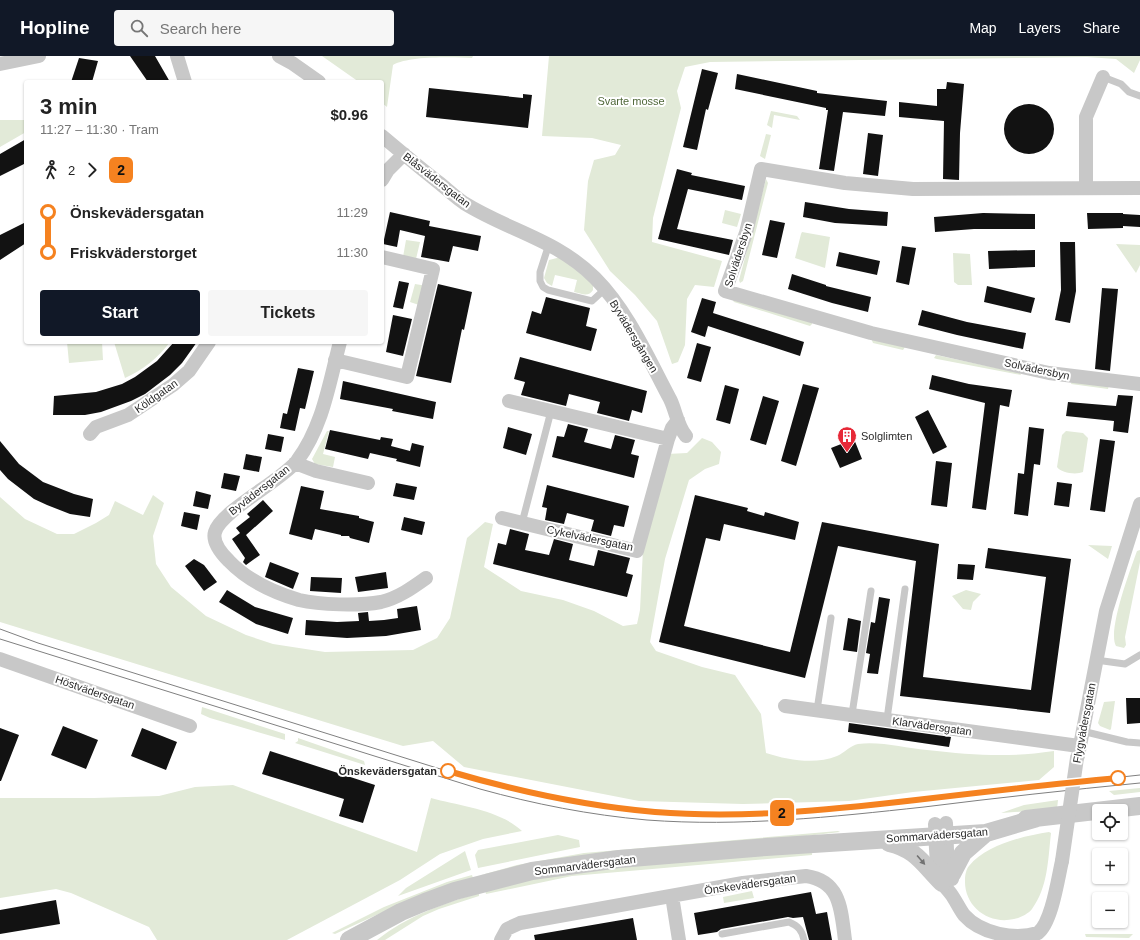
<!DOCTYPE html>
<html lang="en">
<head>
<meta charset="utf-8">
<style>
  body { margin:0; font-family:Helvetica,sans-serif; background:#f6f6f6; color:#222; height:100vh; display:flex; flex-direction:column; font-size:15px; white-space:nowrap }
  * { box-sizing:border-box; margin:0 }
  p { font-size:13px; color:#767676 }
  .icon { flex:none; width:22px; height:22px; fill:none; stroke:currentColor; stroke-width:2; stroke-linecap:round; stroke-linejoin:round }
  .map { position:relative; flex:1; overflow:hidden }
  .sheet { position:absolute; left:24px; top:24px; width:360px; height:264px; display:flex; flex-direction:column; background:#fff; border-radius:4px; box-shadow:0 1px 3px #0004 }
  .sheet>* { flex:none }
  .badge { padding:0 8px; border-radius:6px; font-size:14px; line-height:26px }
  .tools { position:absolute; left:1092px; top:748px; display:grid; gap:8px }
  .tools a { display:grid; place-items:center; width:36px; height:36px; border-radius:4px; background:#fff; box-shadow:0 1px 3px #0004; font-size:20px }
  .map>.badge { position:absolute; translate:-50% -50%; box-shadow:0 0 0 2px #fff }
  .legs { display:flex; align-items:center; gap:6px; height:44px; padding:0 16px; font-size:13px }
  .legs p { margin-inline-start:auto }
  .head { display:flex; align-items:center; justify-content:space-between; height:68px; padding:0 16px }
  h1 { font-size:22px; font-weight:600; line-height:30px }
  .cta { display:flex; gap:8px; margin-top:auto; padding:8px 16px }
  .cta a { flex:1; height:46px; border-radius:4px; background:#111827; color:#fff; font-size:16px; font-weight:600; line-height:46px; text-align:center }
  .cta a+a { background:#f6f6f6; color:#222 }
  ul { padding:0 16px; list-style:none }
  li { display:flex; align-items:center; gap:14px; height:40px; font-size:15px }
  li i { display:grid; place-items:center; width:6px; height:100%; margin:0 5px; background:currentColor }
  li i::after { content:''; width:10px; height:10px; margin:-5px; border:3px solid; border-radius:50%; background:#fff }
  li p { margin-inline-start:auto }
  li:first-child i { background:linear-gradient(#0000 50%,currentColor 0) }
  li:last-child i { background:linear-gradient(currentColor 50%,#0000 0) }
  header { display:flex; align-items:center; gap:24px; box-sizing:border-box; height:56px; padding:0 20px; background:#111827; color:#fff }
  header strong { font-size:19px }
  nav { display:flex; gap:22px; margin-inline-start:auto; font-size:14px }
  .search { width:280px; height:36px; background:#f6f6f6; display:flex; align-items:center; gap:10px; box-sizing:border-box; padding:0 14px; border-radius:4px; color:#767676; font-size:15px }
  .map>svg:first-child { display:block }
  .green { fill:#e2ead8 }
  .building { fill:#121212 }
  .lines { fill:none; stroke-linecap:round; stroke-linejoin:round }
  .service { stroke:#c8c8c8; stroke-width:7 }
  .minor { stroke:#c8c8c8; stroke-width:14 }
  .tertiary { stroke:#c8c8c8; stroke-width:18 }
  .tram { stroke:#808080; stroke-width:1 }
  .minor-bridge { stroke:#c8c8c8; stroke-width:14 }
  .oneway { fill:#727272 }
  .line-1-casing { stroke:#fff; stroke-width:9 }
  .line-1 { stroke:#f58220; stroke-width:6 }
  .stop-1-dot { fill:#fff; stroke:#f58220; stroke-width:2 }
  .labels { text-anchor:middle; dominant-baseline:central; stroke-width:4; stroke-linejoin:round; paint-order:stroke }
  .park-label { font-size:11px; fill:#4f6739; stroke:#fff }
  .street-label { font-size:11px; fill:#2b2b2b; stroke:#fff }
  .poi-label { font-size:11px; fill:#2b2b2b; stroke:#fff; text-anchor:start }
  .stop-label { font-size:11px; font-weight:bold; fill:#2b2b2b; stroke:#fff; text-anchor:end }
</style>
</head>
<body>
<header>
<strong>Hopline</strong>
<div class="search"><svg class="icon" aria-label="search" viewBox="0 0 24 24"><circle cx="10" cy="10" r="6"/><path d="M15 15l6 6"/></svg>Search here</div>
<nav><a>Map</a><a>Layers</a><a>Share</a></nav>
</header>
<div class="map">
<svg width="1140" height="884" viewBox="0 0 1140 884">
  <rect width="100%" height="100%" fill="#fff"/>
  <path class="green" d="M322 0H473L472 2C452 1 409 0 393 9L387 51 382 47V26H359Z
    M549 0H1140V4L1134 17 1116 3 1087 1 710 6 685 11 677 35 681 52 653 162 652 186 722 205 714 231 695 229 687 243 685 289 678 306 672 308 657 265 635 239 610 215 584 174 588 125 594 104 615 99 621 89 592 82 542 80Z
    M771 55 797 60 800 64 774 59 772 72 767 69Z
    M0 64H26V76L0 91Z
    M766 78 771 79 765 103 760 100Z
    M766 123 768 127 743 225 740 227 739 224Z
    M725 154 741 158 737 171 722 167Z
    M802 176 830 181 825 212 795 202 801 178Z
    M406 184 420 186 416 203 403 201Z
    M1116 188 1140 189V209L1136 217Z
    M953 197 970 198 972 229H958L954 226Z
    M561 201 593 228V234C589 241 582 238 574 236L577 224 555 219 552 230 547 227 544 222 549 204Z
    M415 228 427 230 422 250 410 246Z
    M732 243 812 266V268L810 270 734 246Z
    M871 282 905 291 903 294 873 287Z
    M67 286H102L103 304 69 307Z
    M114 286H170C158 302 143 314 125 322Z
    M936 299 1020 317 1021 319 937 303 934 302Z
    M1072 325 1109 329 1108 333 1071 328Z
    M327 375H329L323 398 335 401 333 411 315 408 312 403Z
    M1066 375 1083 377 1088 382 1083 416C1076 419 1061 417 1057 411L1062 379Z
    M702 382 712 386 721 396 719 408 705 413 689 424 665 503 650 586 656 595 702 611 735 619 761 658 766 697C788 704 815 709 837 700 844 697 851 689 858 688 880 685 905 692 927 694 973 699 1008 702 1054 695V711L1039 724 913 736 849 745 743 748 639 745 464 711 433 685 403 690 0 566V441L25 463 57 478H74L96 467 109 459 115 445 143 459 153 439 164 447 153 480 156 508 171 531 206 560 246 579 273 588 325 596 413 594 437 582 450 562 467 482 485 466 493 468 484 511 521 535 563 544 594 555 623 570 637 568 640 554 643 493 667 398 687 397Z
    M1088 489 1112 490 1108 503Z
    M1140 494V506L1125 581 1126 589 1124 592 1116 590C1107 575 1131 512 1137 495Z
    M966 534 981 538 973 546 971 554 963 553 952 540Z
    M1115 645 1111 673 1110 674 1100 670 1098 667 1104 646Z
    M202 651 285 678V684L210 662 201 658Z
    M298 682 364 705 365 709 295 687 298 685Z
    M233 729 417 796 431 742C460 750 500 754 522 775L483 783 440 798 400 824 287 884H157L149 871 71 837 56 833 0 842V742H94L159 740 195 731Z
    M1140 732V736L1114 739 1109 735Z
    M1058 744 1057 753 1001 757 1024 749Z
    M838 775 840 776 481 819 517 809 584 797Z
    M1049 776 1051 777C1048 804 1048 831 1032 853 1028 858 1020 862 1014 863 989 869 964 851 965 824 965 820 966 813 969 810 986 789 1023 780 1049 776Z
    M558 779 579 784 580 791 478 812 475 799 478 794Z
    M465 795 471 814 398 840 406 832Z
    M812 795V799L572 820 486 838 485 834C591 807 703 804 812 795Z
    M472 819 473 822 407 845 335 878 332 877 384 851 447 826Z
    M752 835 754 842 724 847 723 841Z
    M479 837V840L439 853 423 860 385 884H377C407 860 442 848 479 837Z
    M1085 878H1133L1129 882 1086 881Z"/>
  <path class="building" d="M130 0H155L170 26H148Z
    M79 2 98 5 92 26H71Z
    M702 13 718 17 708 54 706 53 697 94 683 91Z
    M737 18 817 35V37L887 45 885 60 843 56 834 115 819 113 828 54H826V52L735 33Z
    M947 26 964 28 960 77 959 124 943 123 944 65 899 61V46L937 50V33H946Z
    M429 32 523 42V38L532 39 528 72 426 61Z
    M1004 73a25 25 0 1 1 50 0a25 25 0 1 1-50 0Z
    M868 77 883 79 878 120 863 118Z
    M26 83V107L0 120V98Z
    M677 113 692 117 691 119 745 130 742 144 688 133 677 173 733 184 729 199 658 183Z
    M805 146 849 153 888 156 887 170 835 167 803 161Z
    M390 156 430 165 429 170 481 180 478 195 453 190 449 206 421 201 425 180 400 174 397 191 383 188Z
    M983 157 1035 158V173H974L935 176 934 161Z
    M1087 157H1123V158L1140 159V171L1123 170V172L1088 173Z
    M770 164 785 167 777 202 762 199Z
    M26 166V187L0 204V179Z
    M1060 186H1075L1076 235 1070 267 1055 264 1061 234Z
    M902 190 916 192 909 229 896 226Z
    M1035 194V211L989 213 988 195Z
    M839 196 880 205 877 219 836 210Z
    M792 218 826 229V230L871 241 868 256 832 247 788 233Z
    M399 225 409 227 403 253 393 251Z
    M438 228 472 236 464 274 462 273 451 327 416 320Z
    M987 230 1035 242 1031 257 984 246Z
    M1102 232 1118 233 1110 315 1095 313Z
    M546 241 590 252 586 270 597 273 591 295 526 277 532 255 541 258Z
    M702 242 716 246 713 257 804 286 800 300 708 270 705 281 691 276Z
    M922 254 967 266 1026 277 1023 293 957 279 918 269Z
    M393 259 412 263 403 300 386 296Z
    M174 286H197L182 307 170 319 145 338 131 345 101 356 85 359H53L54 340 96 336 122 328 135 321 157 305Z
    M697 287 711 291 701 326 687 322Z
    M520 301 647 335 642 357 632 354 629 365 597 357 600 346 569 338 566 350 521 339 525 326 514 323Z
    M298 312 314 315 305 353 300 352 295 375 280 372 283 357 287 358Z
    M932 319 969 328 1012 334 1009 351 1000 349 986 454 972 452 985 347 929 333Z
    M343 325 436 346 433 363 392 355 393 353 340 343Z
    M803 328 819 332 796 410 781 405Z
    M725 329 739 333 730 368 716 364Z
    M1118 339 1133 340 1128 377 1113 375 1114 365 1066 360 1068 346 1116 350Z
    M763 340 779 345 766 389 750 384Z
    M928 354 947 391 933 398 915 361Z
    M568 368 588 373 584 386 611 393 615 379 635 384 631 398 639 400 634 422 552 401 557 380 564 381Z
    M508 371 532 378 526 399 503 392Z
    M1029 371 1044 373 1040 409 1034 408 1028 460 1014 458 1018 417 1024 418Z
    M330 374 380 384 381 381 393 383 391 390 410 395 412 387 424 390 420 411 396 405 397 403 370 397 368 403 325 393Z
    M268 378 284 381 281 396 265 393Z
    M854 383 862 403 840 412 831 392Z
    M1100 383 1115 385 1105 456 1090 454Z
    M0 385 19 408 43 426 74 438 93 443 90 461 70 458 47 449 34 443 8 423 0 414Z
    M246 398 262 401 259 416 243 413Z
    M936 405 952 407 947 451 931 449Z
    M224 417 240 420 236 435 221 432Z
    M1057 426 1072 428 1069 451 1054 449Z
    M396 427 417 431 414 444 393 440Z
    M547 429 629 450 624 471 614 469 611 480 591 475 594 464 567 457 564 468 545 464 547 452 542 451Z
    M301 430 324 435 320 453 359 460V462L374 466 369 487 350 482 349 480H341V479L315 473 312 484 289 478Z
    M196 435 211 439 208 453 193 450Z
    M695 439 748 452 747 455 764 460 765 456 799 466 795 484 724 468 720 485 706 482 684 570 790 596 822 466 939 488 923 621 1031 634 1046 521 985 512 988 492 1071 503 1050 657 900 640 916 505 838 490 805 622 659 586Z
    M263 444 273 455 246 479 260 499 246 509 243 506 245 502 232 483 240 477 236 472 250 461 247 458Z
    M184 456 200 459 197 474 181 470Z
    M404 461 425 466 422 479 401 474Z
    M510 473 529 478 525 494 549 499 554 483 573 488 569 504 594 510 598 494 630 502 626 517 633 519 627 541 493 508 498 487 506 489Z
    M194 503 204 509 217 526 204 535 185 510Z
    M270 506 299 517 293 533 265 521Z
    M958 508 975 509 973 524 957 523Z
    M386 516 388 532 358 536 355 521Z
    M311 521 342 522 341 537 310 535Z
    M227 534 255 551 293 562 288 578 256 568 219 546Z
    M879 541 890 543 878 618 867 617 870 598 866 597 871 566 875 567Z
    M417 550 421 574 386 580 347 582 305 579 306 564 337 566 359 565 358 557 368 556 369 565 384 564 398 562 397 553Z
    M848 562 861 565 857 596 843 594Z
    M1126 642H1140V667L1127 668Z
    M849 667 951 681 949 691 848 676Z
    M63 670 98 684 86 713 51 699Z
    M0 672 19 679 1 725H0Z
    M142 672 177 686 166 714 131 700Z
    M270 695 375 729 363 767 339 760 344 743 262 718Z
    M811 836 816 858 827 856 832 884H809L803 861 793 862 788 861 721 873 717 876 698 879 694 857Z
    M56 844 60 868 0 878V854Z
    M633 862 637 884H535L534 879Z"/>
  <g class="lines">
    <path class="service" d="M1103 21 1121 28 1129 36 1140 40
      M549 188 540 216V225L543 231 548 234 592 245 605 233
      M522 467 551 355
      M1096 604 1125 608 1140 599
      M817 654 831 562
      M852 658 871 535
      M887 663 905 533
      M1082 675 1127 686 1140 687
      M722 878 789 866C798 870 802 874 804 884"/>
    <path class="minor" d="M177 0 185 26
      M279 0 292 7 319 26
      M0 8 39 0
      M382 80C401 96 419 111 438 126 447 133 455 141 464 147 509 175 556 183 595 222 628 255 648 302 670 343 676 355 677 369 686 380
      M382 124 388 114 404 98
      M1086 132V61L1103 21
      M1140 132 913 133 845 127 761 113 746 177 725 235 871 277 1049 317 1140 328
      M340 286C329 328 323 370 297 405 281 425 221 455 215 476 212 486 222 498 229 505 248 525 272 536 299 544 320 549 359 550 381 546 398 542 412 532 426 522
      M335 304 407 321 433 213 382 201
      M509 345 668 383
      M90 378 96 371 128 359 173 329 189 315 209 286
      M295 407 316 415 368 427
      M502 462 637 495 668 383 672 372 678 364
      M0 603 190 670
      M785 650 1079 690
      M1078 700 1106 555 1140 448
      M946 767 947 794 952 823
      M935 768C936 787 935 808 942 826 944 830 948 834 951 838 956 845 959 852 964 859 981 878 1015 884 1038 877 1052 866 1058 822 1062 805
      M672 840 679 884
      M501 884 507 873 520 867 743 827 806 820C841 825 841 854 845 884"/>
    <path class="tertiary" d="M1026 763 1140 750
      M889 787C916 793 923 808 942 827
      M952 818 963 797 986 777
      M349 884 401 856 425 846 455 835 532 815 619 803 766 791 986 777 1037 762"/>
    <path class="tram" d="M0 573 38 587 437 712 525 737 609 751 688 758 789 757 1140 719
      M0 583 480 733C534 748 590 759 647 764 740 771 832 761 924 751 996 742 1068 734 1140 727"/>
    <path class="minor-bridge" d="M1062 805 1077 702"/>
  </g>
  <defs><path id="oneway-solid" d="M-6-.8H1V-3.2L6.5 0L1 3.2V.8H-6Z"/></defs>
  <use class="oneway" href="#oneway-solid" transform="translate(921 804) rotate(49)"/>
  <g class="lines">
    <g class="line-1-casing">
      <path id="line-1" d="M448 715C516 735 584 750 655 756 742 763 829 754 916 744 983 736 1051 728 1118 722"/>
    </g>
    <use href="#line-1" class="line-1"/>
  </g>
  <defs>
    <g id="building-pin" transform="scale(1)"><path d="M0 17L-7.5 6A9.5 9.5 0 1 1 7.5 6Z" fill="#e72938" stroke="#fff"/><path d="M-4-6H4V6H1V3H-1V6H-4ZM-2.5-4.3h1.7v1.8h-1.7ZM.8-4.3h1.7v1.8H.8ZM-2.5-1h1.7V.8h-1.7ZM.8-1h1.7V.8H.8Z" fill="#fff"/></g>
  </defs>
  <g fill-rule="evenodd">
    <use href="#building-pin" x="847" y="380"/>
  </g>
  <g class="stop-1-dot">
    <circle cx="448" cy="715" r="7"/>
    <circle cx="1118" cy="722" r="7"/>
  </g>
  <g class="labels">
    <g class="park-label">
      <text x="631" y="45">Svarte mosse</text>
    </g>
    <g class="street-label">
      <text transform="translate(437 124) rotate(38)">Blåsvädersgatan</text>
      <text transform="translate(738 199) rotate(-72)">Solvädersbyn</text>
      <text transform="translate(634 280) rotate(59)">Byvädersgången</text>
      <text transform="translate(1037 313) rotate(12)">Solvädersbyn</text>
      <text transform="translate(156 340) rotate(-35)">Köldgatan</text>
      <text transform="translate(259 434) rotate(-38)">Byvädersgatan</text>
      <text transform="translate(590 482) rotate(12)">Cykelvädersgatan</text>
      <text transform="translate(95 636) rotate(19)">Höstvädersgatan</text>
      <text transform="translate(1084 667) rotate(-79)">Flygvädersgatan</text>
      <text transform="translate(932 670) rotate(8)">Klarvädersgatan</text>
      <text transform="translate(937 779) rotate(-4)">Sommarvädersgatan</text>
      <text transform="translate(585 809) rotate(-7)">Sommarvädersgatan</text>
      <text transform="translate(750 828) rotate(-8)">Önskevädersgatan</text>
    </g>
    <g class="poi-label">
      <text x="861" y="380">Solglimten</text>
    </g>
    <g class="stop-label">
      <text x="437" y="715">Önskevädersgatan</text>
    </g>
  </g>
</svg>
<div class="tools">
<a><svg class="icon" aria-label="locate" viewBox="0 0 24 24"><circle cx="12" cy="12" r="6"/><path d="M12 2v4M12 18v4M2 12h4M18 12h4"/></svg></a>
<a>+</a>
<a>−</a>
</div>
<b class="badge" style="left:782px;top:757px;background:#f58220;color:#111">2</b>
<section class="sheet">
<div class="head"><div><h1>3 min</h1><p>11:27 – 11:30 · Tram</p></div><b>$0.96</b></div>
<div class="legs"><svg class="icon" aria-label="walk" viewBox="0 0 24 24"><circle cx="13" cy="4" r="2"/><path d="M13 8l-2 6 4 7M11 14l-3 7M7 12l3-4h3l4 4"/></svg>2<svg class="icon" aria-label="forward" viewBox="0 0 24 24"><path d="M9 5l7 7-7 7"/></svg><b class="badge" style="background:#f58220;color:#111">2</b></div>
<ul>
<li><i style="color:#f58220"></i><b>Önskevädersgatan</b><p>11:29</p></li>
<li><i style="color:#f58220"></i><b>Friskväderstorget</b><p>11:30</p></li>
</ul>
<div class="cta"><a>Start</a><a>Tickets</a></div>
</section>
</div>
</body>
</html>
